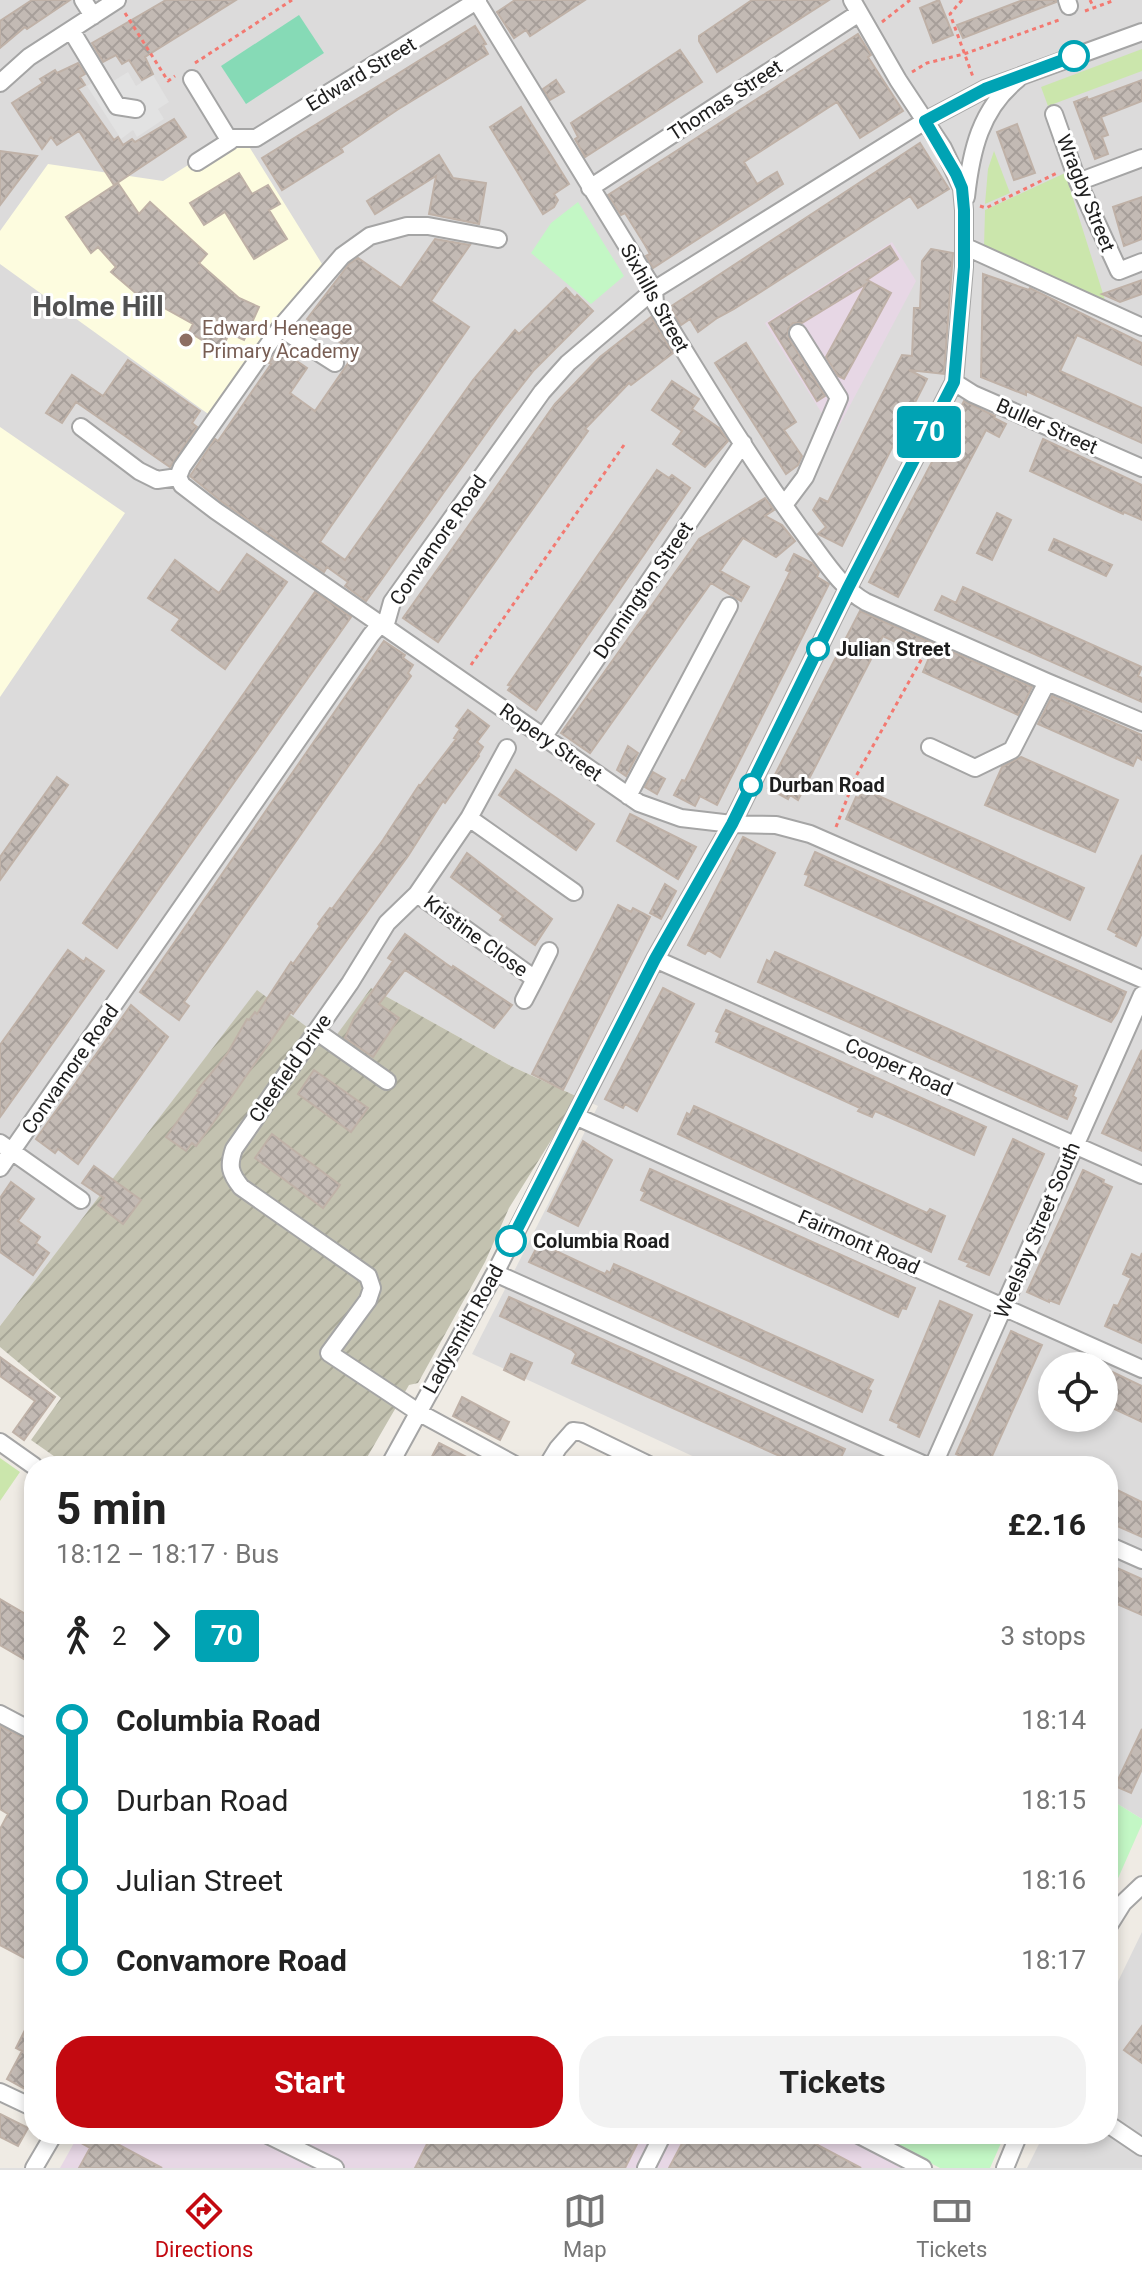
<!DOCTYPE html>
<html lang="en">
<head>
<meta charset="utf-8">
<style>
  body { margin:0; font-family:Roboto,sans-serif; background:#f2f2f2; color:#222; height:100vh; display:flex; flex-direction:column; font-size:30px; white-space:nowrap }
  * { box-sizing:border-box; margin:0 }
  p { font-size:26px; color:#767676 }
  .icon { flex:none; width:44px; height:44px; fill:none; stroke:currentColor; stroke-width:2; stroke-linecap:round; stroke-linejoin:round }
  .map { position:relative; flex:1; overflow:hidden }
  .details { position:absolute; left:24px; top:1456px; width:1094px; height:688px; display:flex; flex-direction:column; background:#fff; border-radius:32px; box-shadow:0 4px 12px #0003 }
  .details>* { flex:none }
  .badge { padding:0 16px; border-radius:6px; font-size:28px; line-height:52px }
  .tools { position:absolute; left:1038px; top:1352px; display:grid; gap:16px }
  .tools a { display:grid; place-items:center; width:80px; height:80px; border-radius:50%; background:#fff; box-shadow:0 4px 12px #0003; font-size:40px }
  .map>.badge { position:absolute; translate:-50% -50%; box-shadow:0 0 0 4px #fff }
  .legs { display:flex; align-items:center; gap:12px; height:88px; padding:0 32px; font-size:26px }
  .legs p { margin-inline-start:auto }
  .summary { display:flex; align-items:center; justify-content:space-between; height:136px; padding:0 32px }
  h1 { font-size:44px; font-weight:700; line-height:60px }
  .cta { display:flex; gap:16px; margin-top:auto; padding:16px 32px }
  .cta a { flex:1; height:92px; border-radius:32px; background:#c30910; color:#fff; font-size:32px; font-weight:700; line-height:92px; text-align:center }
  .cta a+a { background:#f2f2f2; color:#222 }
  ul { padding:0 32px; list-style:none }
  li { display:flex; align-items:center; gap:28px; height:80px; font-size:30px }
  li i { display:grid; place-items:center; width:12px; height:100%; margin:0 10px; background:currentColor }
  li i::after { content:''; width:20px; height:20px; margin:-10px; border:6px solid; border-radius:50%; background:#fff }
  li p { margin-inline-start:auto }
  li:first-child i { background:linear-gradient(#0000 50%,currentColor 0) }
  li:last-child i { background:linear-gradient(currentColor 50%,#0000 0) }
  .tabs { display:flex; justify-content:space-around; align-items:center; height:112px; border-top:2px solid #e0e0e0; background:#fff; font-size:22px; color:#767676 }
  .tabs a { display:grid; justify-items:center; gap:4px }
  .tabs .current { color:#c30910 }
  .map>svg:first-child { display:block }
  .residential { fill:#dcdbdb; fill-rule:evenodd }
  .industrial { fill:#e7d7e5 }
  .education { fill:#fdfcdf }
  .construction { fill:url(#construction-furrows) }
  .grass { fill:#cbe6ac }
  .park { fill:#c3f7c5 }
  .pitch { fill:#86dab6 }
  .parking { fill:#e2e2e2 }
  .building { fill:url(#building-cross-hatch); stroke:#bfb1a7; stroke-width:2 }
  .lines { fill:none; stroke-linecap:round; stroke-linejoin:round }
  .minor-casing { stroke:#a5a5a5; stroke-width:20 }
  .path { stroke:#f37971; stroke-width:3; stroke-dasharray:4 4; stroke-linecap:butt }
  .minor { stroke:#fff; stroke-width:16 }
  .line-1-casing { stroke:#fff; stroke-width:18 }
  .line-1 { stroke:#00a3b4; stroke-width:12 }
  .stop-1-dot { fill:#fff; stroke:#00a3b4; stroke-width:4 }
  .education-dot { fill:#8d6e63; stroke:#fff; stroke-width:3 }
  .labels { text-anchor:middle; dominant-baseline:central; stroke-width:6; stroke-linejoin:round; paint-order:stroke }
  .street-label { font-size:20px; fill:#1e1e1e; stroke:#fff }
  .education-label { font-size:20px; fill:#785e54; stroke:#fff; text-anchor:start }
  .stop-label { font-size:20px; font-weight:bold; fill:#1e1e1e; stroke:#fff; text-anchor:start }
  .district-label { font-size:28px; font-weight:bold; fill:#515151; stroke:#fff }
</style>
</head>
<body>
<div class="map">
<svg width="1142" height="2168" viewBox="0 0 1142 2168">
  <defs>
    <pattern id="construction-furrows" width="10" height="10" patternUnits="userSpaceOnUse" patternTransform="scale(2)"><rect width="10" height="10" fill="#c3c2b0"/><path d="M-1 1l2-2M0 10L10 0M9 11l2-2" fill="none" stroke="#a7a697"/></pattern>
    <pattern id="building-cross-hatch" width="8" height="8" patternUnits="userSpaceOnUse" patternTransform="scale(2)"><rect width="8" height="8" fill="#c3bab4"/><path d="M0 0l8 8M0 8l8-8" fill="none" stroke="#a79f9a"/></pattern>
  </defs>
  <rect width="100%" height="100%" fill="#efebe4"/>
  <path class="residential" d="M0 0H1142V1819L1108 1798V1466H714L472 1354 598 1106 511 1066 371 988 331 1045 257 991 0 1326ZM1052 1366H1104V1418H1052Z
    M1142 1932V2168H1027L1044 2134H1108V2002Z"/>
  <path class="industrial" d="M892 242 916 281 829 445 816 429 823 415 765 323Z
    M79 2134H869L934 2168H60Z"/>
  <path class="education" d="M240 132 322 264 211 416 0 264V231L48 164 163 181Z
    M0 427 125 513 0 697Z"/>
  <path class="construction" d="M371 988 511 1066 578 1097 509 1208 485 1262 418 1383 409 1385 362 1466H68L31 1440 61 1398 0 1347V1326L257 990 330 1044Z"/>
  <path class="grass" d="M1142 49V71L1048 106 1041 87Z
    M994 151 1010 193 985 204 988 169Z
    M1065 173 1105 300 984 248 985 210Z
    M0 1458 20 1472 0 1501Z"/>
  <path class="park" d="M578 202 624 276 591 304 531 253 551 223Z
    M1108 1798 1142 1819V1824L1108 1901Z
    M875 2134H1005L990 2168H940Z"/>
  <path class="pitch" d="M299 15 324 53 246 104 221 66Z"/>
  <path class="parking" d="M128 72 136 86 153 75 169 102 158 109 164 119 137 137 133 130 121 139 87 86 101 77 107 85Z"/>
  <path class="building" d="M32 0H70L27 29 25 27 0 48V21Z
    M166 0H236L145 57 153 74 142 80 129 60 122 64 116 55 103 62 92 43Z
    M515 0H585L530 36 526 30 514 38 497 12Z
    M752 0H829L717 72 699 41V36Z
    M939 0 953 35 933 43 920 8Z
    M1023 0H1056V2L963 38 957 25Z
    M475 26 486 44 483 45 488 54 397 110 341 148 343 152 282 190 262 158Z
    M858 34 871 55 868 57 903 111 860 138 837 102 744 162 757 184 777 172 783 184 653 268 646 256 650 254 645 245 625 213 621 215 608 195Z
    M680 50 702 82 585 157 575 139 578 137 571 123Z
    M78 63 85 74 80 77 85 85 78 89 114 140 118 137 123 145 132 139 135 142 174 119 186 137 114 185 79 131 57 145 51 137 42 149 12 103 43 83 40 79 55 70 57 73Z
    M556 80 564 92 550 100 543 89Z
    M1142 80V101L1101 117 1108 135 1102 137 1108 154 1095 159 1074 102 1087 97 1088 100Z
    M521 107 569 184 554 194 558 200 554 207 543 214 490 127Z
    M1017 124 1035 173 1014 180 997 132Z
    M920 143 949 189 918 208 910 196 734 309 717 318 698 332 690 319 681 325 670 307Z
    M0 151 37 156 0 205Z
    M439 155 453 178 486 183 479 224 429 214 436 176 375 214 367 201Z
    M239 173 252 194 268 185 280 204 269 210 287 239 254 259 225 212 204 225 190 203Z
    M118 183 139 214 150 202 207 254 199 263 239 298 259 307 244 340 229 333 221 352 189 332 193 324 157 304 153 308 111 272 116 267 98 247 91 253 66 217Z
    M1142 197V239L1124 246 1113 207Z
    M435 239 470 245 431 301 469 327 320 542 345 560 473 380 515 330 519 334 566 288 575 298 577 295 593 311 534 370 504 408 366 601 345 586 348 582 327 567 324 572 222 502 190 476 215 439 218 441 271 364 269 363 279 349 307 368 290 393 315 411 355 353 307 319 349 264 358 258 401 288Z
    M890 246 898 259 867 280 891 293 844 379 838 376 826 357 866 284 802 323H793L788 329 789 339 825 396 817 401 769 323Z
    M931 249 953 253 944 374 909 370 927 379 842 546 818 534 826 527 813 510 820 498 828 502 902 355 912 356 914 308H920L922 261Z
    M983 274 1029 290 1030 288 1142 343V365L1077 335 1060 371 1142 408V443L1026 391V395L981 377Z
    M1142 280V294L1120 302 1102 294Z
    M651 317 673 353 631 385 629 383 585 429 588 431 438 642 403 618 555 404 600 357Z
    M746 343 796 422 784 430 802 456 798 465 786 474 715 363Z
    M128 360 200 411 192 423 197 427 170 467 76 402 62 423 46 413 72 375 103 396Z
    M672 381 699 399 692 409 719 428 728 441 705 467 673 444 682 431 652 410Z
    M964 401 995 416 994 418 1006 424 999 437 986 430 898 597 869 582Z
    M1043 439 1142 485V520L1124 512 1123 514 1030 471Z
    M657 470 669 478 672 475 690 488 536 710 508 690 511 686 508 685Z
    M765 498 774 510 765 516 782 525 795 541 776 557 743 538 720 571 749 587 741 601 711 583 590 753 561 733 699 539Z
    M997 513 1011 520 992 560 977 553Z
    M1054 539 1112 565 1106 576 1049 550Z
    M247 554 287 582 225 669 172 630 180 619 148 598 175 560 219 593Z
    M794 554 812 563 819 572 817 577 829 584 717 805 700 796 695 806 674 795 682 780 685 781 790 572 786 570Z
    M963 587 1142 667 1138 676 1142 678V702L935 610 942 596 956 603Z
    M315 592 351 617 117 948 83 923Z
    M860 611 1032 687 1018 715 923 672 929 658 883 636 798 800 790 795 788 799 768 788Z
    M384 641 405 655 403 658 413 665 408 673 411 676 184 1002 189 1006 179 1020 140 992Z
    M1052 696 1142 735V760L1137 757 1133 766 1038 724Z
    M468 710 489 726 477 742 483 747 478 755 479 756 445 803 443 801 408 856 293 1014 291 1012 211 1126 196 1146 192 1143 186 1151 166 1137 199 1092 197 1091 203 1083 227 1054 247 1019 249 1020 255 1012 257 1014 291 962 293 964 320 926 318 924 330 908 332 909 383 840 419 785 420 786 456 739 454 738 460 729 456 726Z
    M628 746 638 753 626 776 617 770Z
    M1021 757 1118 800 1095 852 985 805 1002 767Z
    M516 770 594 824 576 850 499 795Z
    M653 772 665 779 657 794 645 787Z
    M57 777 68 785 0 880V857Z
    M863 789 1084 888 1070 920 846 819 856 797 859 798Z
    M630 814 696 847 678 879 617 841Z
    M743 837 775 853 720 957 708 950 705 954 688 945Z
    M815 852 1126 992 1117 1013 1111 1022 805 885 809 875 805 874Z
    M467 853 552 919 535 945 500 920 503 916 451 877Z
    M1142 855V933L1136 946 1116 936 1117 934 1108 929Z
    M665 884 676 891 661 919 650 913Z
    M618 905 631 912 633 908 650 917 563 1090 532 1074Z
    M405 934 452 968 453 966 512 1005 494 1028 405 970 379 1004 399 1018 373 1057 345 1038 354 1018 393 961 388 958Z
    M68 950 84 962 86 958 104 971 0 1117V1045Z
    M775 952 1077 1086 1073 1096 1076 1098 1067 1119 758 982 767 960 770 962Z
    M663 988 694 1004 637 1111 625 1104 623 1108 605 1099Z
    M131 1005 168 1037 78 1164 58 1149 55 1153 36 1139Z
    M726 1010 986 1127 974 1155 875 1111 872 1117 858 1111 860 1108 716 1042 720 1033 716 1031Z
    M1142 1050V1151L1102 1133Z
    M314 1070 368 1108 351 1132 298 1094Z
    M694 1106 927 1213 930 1209 945 1216 931 1252 678 1134 687 1113 690 1115Z
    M272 1134 340 1185 323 1208 255 1158Z
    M1013 1139 1044 1154 989 1275 967 1266 969 1263 959 1259Z
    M583 1141 612 1160 578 1226 548 1211Z
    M94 1166 141 1200 123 1224 98 1205 104 1198 82 1183Z
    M650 1169 915 1288 906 1309 902 1308 898 1317 641 1200 645 1192 641 1190Z
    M1083 1170 1104 1180 1103 1183 1112 1187 1059 1304 1049 1300V1302L1027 1292Z
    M11 1182 34 1199 18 1221 40 1237 36 1243 49 1253 33 1275 0 1252V1198Z
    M539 1243 605 1274 607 1271 610 1273 614 1264 873 1380 868 1389 871 1391 862 1412 529 1262Z
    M1142 1253V1343L1105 1326 1114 1305 1118 1306 1131 1278 1123 1274 1132 1254 1140 1258Z
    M509 1297 845 1449 837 1466H802L572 1363 576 1354 572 1350 500 1316Z
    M940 1301 972 1315 919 1437 898 1427 899 1424 890 1420Z
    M1011 1331 1042 1345 988 1465 979 1461 978 1464 956 1454Z
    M511 1354 532 1363 524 1380 504 1370Z
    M0 1357 55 1397 24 1440 13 1432 35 1401 0 1376Z
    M1104 1368 1142 1386V1422L1104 1404Z
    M462 1397 509 1422 500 1440 453 1416Z
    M439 1443 484 1466H427Z
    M1115 1489 1142 1502V1537L1108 1522V1504Z
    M1108 1564 1142 1579V1615L1108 1600Z
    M0 1599 34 1619V1665L0 1645Z
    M0 1726 34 1743V1963L0 1945V1829L8 1814 0 1809Z
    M1142 1729V1769L1131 1793 1115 1786Z
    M34 2012V2072L25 2089 7 2079 22 2051 16 2048Z
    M1142 2026V2063L1124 2050Z
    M0 2114 28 2128 18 2146 0 2137Z
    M65 2134H111L108 2139 162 2168H79L90 2148Z
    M432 2134H642L625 2168H415Z
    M687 2134H797L861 2168H669Z"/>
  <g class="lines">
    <g class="minor-casing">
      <path id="minor" d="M83 0 93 16
        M476 0 654 290 655 303C704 383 752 463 808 539 824 560 842 589 866 602L1047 682 1142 722
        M1067 0 1069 6
        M71 30 117 106 136 109
        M192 79 228 138H256L478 0
        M0 83 29 57 117 0
        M1054 114 1078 182 1119 271 1142 262
        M197 162 230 141 228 138
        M1078 182 1142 158
        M590 188 859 13
        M966 197C971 152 980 109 1018 79
        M964 246 1142 327
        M280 328 335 363
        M954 382 973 394 1142 468
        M81 427 139 471 157 480 178 477
        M784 505 805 477 839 398 798 333
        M383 626 216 511 182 485 178 477 182 467 280 328 342 256 370 236 407 226H428L498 239
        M385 627 392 602 542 392 568 363 654 290 925 121 985 89 1142 32
        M385 627 639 803 681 818 732 824 776 825 810 834 1142 979
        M544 736 743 443
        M930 747 975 768 1012 750 1047 682
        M507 748 469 818 417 894 387 923 350 983 234 1149C228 1166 230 1173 241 1187L368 1276 372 1288 368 1300 329 1353 418 1412 517 1466
        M628 796 729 606
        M469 818 574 892
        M417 894 535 979 524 1000
        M655 959 1142 1175
        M535 979 549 951
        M316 1031 387 1081
        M575 1116 1142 1369
        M0 1143 81 1200
        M0 1168 371 635 378 627H385
        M495 1273 927 1466
        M0 1442 34 1466
        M389 1466 495 1273 655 959 732 824 848 588 954 382 964 267V210L962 188 943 148 898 80 852 0
        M547 1466 558 1448 573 1431 581 1432 651 1466
        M933 1466 1142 995
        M1108 1545 1142 1560
        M0 1714 34 1732
        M1108 1927 1123 1903 1142 1885
        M0 2092 34 2108
        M1108 2124 1142 2147
        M266 2134 335 2168
        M857 2134 923 2168
        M34 2168 54 2134
        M646 2168 663 2134
        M1005 2168 1019 2134"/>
    </g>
    <path class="path" d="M962 0 950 14 973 77
      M1090 0 1094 8
      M1085 11 1115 0
      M125 13 168 81 175 76
      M882 22 910 0
      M195 63 292 0
      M912 72 927 63 964 54 1059 20
      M980 206 986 208 1057 173
      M471 665 624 445
      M836 827 855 778 929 646"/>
    <use href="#minor" class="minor"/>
  </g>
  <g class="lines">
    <g class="line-1-casing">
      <path id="line-1" d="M511 1241 655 959 732 824 848 588 954 382 964 267V210L962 188 956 174 925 121 985 89 1074 56"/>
    </g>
    <use href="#line-1" class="line-1"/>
  </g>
  <g class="stop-1-dot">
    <circle cx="1074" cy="56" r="14"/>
    <circle cx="818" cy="649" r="10"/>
    <circle cx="751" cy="785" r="10"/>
    <circle cx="511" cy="1241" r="14"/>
  </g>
  <circle class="education-dot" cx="186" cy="340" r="8"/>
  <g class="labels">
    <g class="street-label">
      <text transform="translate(361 74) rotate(-31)">Edward Street</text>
      <text transform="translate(725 100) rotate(-33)">Thomas Street</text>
      <text transform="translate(1086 193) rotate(68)">Wragby Street</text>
      <text transform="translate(655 298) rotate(61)">Sixhills Street</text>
      <text transform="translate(1047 426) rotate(24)">Buller Street</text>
      <text transform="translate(438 540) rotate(-55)">Convamore Road</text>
      <text transform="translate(643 590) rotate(-56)">Donnington Street</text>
      <text transform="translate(551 742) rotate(35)">Ropery Street</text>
      <text transform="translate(476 936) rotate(36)">Kristine Close</text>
      <text transform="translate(899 1067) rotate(24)">Cooper Road</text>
      <text transform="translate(290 1068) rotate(-55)">Cleefield Drive</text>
      <text transform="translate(70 1069) rotate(-55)">Convamore Road</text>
      <text transform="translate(1037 1230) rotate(-67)">Weelsby Street South</text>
      <text transform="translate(859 1242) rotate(24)">Fairmont Road</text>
      <text transform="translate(463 1329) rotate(-61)">Ladysmith Road</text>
    </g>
    <g class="education-label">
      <text x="202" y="328">Edward Heneage<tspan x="202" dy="23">Primary Academy</tspan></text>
    </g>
    <g class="stop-label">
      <text x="836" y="649">Julian Street</text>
      <text x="769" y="785">Durban Road</text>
      <text x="533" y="1241">Columbia Road</text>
    </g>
    <g class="district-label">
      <text x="98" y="306">Holme Hill</text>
    </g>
  </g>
</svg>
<div class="tools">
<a><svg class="icon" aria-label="locate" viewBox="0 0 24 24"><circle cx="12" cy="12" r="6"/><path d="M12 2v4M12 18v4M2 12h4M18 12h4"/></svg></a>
</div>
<b class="badge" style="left:929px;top:432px;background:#00a3b4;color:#fff">70</b>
<section class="details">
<div class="summary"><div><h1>5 min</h1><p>18:12 – 18:17 · Bus</p></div><b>£2.16</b></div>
<div class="legs"><svg class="icon" aria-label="walk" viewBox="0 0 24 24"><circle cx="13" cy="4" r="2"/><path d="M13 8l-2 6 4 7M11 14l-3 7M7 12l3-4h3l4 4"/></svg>2<svg class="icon" aria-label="forward" viewBox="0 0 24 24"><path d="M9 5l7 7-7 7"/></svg><b class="badge" style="background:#00a3b4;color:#fff">70</b><p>3 stops</p></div>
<ul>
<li><i style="color:#00a3b4"></i><b>Columbia Road</b><p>18:14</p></li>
<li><i style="color:#00a3b4"></i><span>Durban Road</span><p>18:15</p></li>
<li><i style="color:#00a3b4"></i><span>Julian Street</span><p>18:16</p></li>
<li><i style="color:#00a3b4"></i><b>Convamore Road</b><p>18:17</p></li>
</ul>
<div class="cta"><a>Start</a><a>Tickets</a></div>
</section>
</div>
<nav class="tabs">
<a class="current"><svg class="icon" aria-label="directions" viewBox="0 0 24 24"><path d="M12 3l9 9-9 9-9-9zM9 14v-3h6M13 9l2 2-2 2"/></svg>Directions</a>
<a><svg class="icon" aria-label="map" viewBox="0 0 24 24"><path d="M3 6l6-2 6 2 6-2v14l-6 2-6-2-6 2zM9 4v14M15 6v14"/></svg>Map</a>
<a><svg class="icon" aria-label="tickets" viewBox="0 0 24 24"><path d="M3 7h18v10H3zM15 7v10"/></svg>Tickets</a>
</nav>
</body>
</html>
